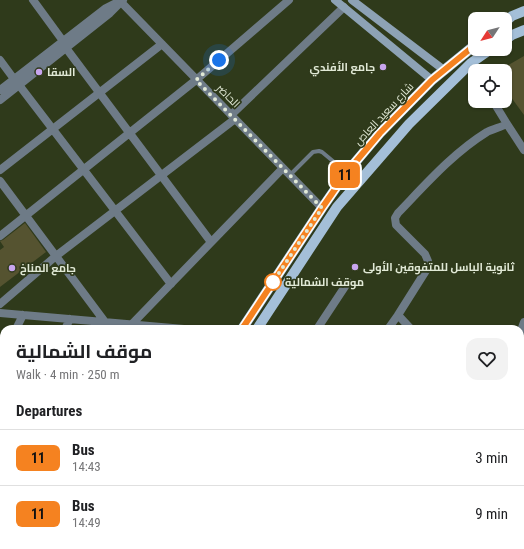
<!DOCTYPE html>
<html lang="en">
<head>
<meta charset="utf-8">
<style>
  body { margin:0; font-family:"Roboto Condensed",Cairo,sans-serif; background:#f2f2f2; color:#202124; height:100vh; display:flex; flex-direction:column; font-size:15px; white-space:nowrap }
  * { box-sizing:border-box; margin:0 }
  p { font-size:13px; color:#757577 }
  .icon { flex:none; width:22px; height:22px; fill:none; stroke:currentColor; stroke-width:2; stroke-linecap:round; stroke-linejoin:round }
  .map { position:relative; flex:1; overflow:hidden }
  .details { position:absolute; left:0px; top:325px; width:524px; height:224px; display:flex; flex-direction:column; background:#fff; border-radius:12px 12px 0 0; box-shadow:0 1px 3px #0004 }
  .details>* { flex:none }
  .badge { padding:0 8px; border-radius:6px; font-size:14px; line-height:26px }
  .needle { width:26px; rotate:234deg }
  .tools { position:absolute; left:468px; top:12px; display:grid; gap:8px }
  .tools a { display:grid; place-items:center; width:44px; height:44px; border-radius:8px; background:#fff; box-shadow:0 1px 3px #0004; font-size:20px }
  .you { position:absolute; width:20px; height:20px; margin:-10px; border:3px solid #fff; border-radius:50%; background:#1a73e8; box-shadow:0 0 0 6px #1a73e833 }
  .map>.badge { position:absolute; translate:-50% -50%; box-shadow:0 0 0 2px #fff }
  h2 { padding:0 16px; font-size:15px; line-height:36px }
  .round { display:grid; place-items:center; flex:none; width:42px; height:42px; border-radius:12px; background:#f2f2f2 }
  .overview { display:flex; align-items:center; justify-content:space-between; height:68px; padding:0 16px }
  h1 { font-size:19px; font-weight:700; line-height:30px }
  ul { padding:0; list-style:none }
  li { display:flex; align-items:center; gap:12px; height:56px; padding:0 16px; border-top:1px solid #e0e0e0 }
  li div { flex:1 }
  li b { display:block; font-size:15px }
  li em { font-style:normal }
  li .badge { min-width:44px; font-weight:700; text-align:center }
  .map>svg:first-child { display:block }
  .building { fill:#555330 }
  .lines { fill:none; stroke-linecap:round; stroke-linejoin:round }
  .lane { stroke:#6e7b87; stroke-width:4 }
  .street { stroke:#6e7b87; stroke-width:8 }
  .secondary { stroke:#8da2b5; stroke-width:8 }
  .primary { stroke:#a4bfd8; stroke-width:10 }
  .line-casing { stroke:#fff; stroke-width:9 }
  .line { stroke:#f58220; stroke-width:6 }
  .walk { stroke:#e1e9d6; stroke-width:4; stroke-dasharray:0 7.2 }
  .poi-dot { fill:#c8a5ee; stroke:#2f3a1b; stroke-width:1.5 }
  .stop-dot { fill:#fff; stroke:#f58220; stroke-width:2 }
  .labels { text-anchor:middle; dominant-baseline:central; stroke-width:3.5; stroke-linejoin:round; paint-order:stroke }
  .poi-label { font-size:11px; font-weight:bold; fill:#e1e9d6; stroke:#2f3a1b; text-anchor:start }
  .street-label { font-size:11px; fill:#e1e9d6; stroke:#2f3a1b }
  .stop-label { font-size:11px; font-weight:bold; fill:#e1e9d6; stroke:#2f3a1b; text-anchor:start }
</style>
</head>
<body>
<div class="map">
<svg width="524" height="549" viewBox="0 0 524 549">
  <rect width="100%" height="100%" fill="#2f3a1b"/>
  <path class="building" d="M524 56V115L505 89V67Z
    M25 223 46 252 0 287V250L4 247 0 241 3 240Z"/>
  <g class="lines">
    <path class="lane" d="M290 175 313 152 319 151 322 152 346 172
      M520 350 524 351"/>
    <path class="street" d="M33 0 63 41
      M119 0 322 208
      M66 48 211 242
      M0 60 14 79
      M471 63 476 71
      M19 85 171 284
      M0 90 106 8 116 3
      M0 100 110 13 123 0
      M493 101 507 124 524 150
      M231 115 344 7
      M0 170 162 44
      M0 181 105 322
      M0 236 196 80 289 0
      M0 304 56 256 235 119
      M0 313 184 329
      M398 315 427 269 428 261 425 254 396 225 395 218 398 213C426 184 453 153 487 132 493 129 501 127 507 124
      M132 324 283 168
      M16 329 23 315
      M65 329 70 319
      M317 329 348 282
      M388 329 398 315 411 329
      M520 333 524 322
      M0 362 4 354
      M520 389 524 393
      M0 465 4 456
      M0 531H4
      M302 549 306 545
      M361 549 362 545"/>
    <path class="secondary" d="M335 0 432 80
      M352 0 444 70
      M230 545V549"/>
    <path class="primary" d="M505 22 512 16 524 11
      M505 40 512 35 524 30
      M242 329 322 208 347 172 380 133 432 80 475 45
      M257 329 337 207 409 124 471 63 491 49
      M100 549 103 545
      M117 549 120 545"/>
  </g>
  <g class="lines">
    <g class="line-casing">
      <path id="line" d="M242 329 322 208 347 172 380 133 432 80 475 45"/>
    </g>
    <use href="#line" class="line"/>
    <path class="walk" d="M219 60 196 80 322 208 273 282"/>
  </g>
  <g class="poi-dot">
    <circle cx="383" cy="67" r="4"/>
    <circle cx="39" cy="72" r="4"/>
    <circle cx="355" cy="267" r="4"/>
    <circle cx="12" cy="268" r="4"/>
  </g>
  <circle class="stop-dot" cx="273" cy="282" r="8"/>
  <g class="labels">
    <g class="poi-label">
      <text x="375" y="67" text-anchor="end">جامع الأفندي</text>
      <text x="47" y="72">السقا</text>
      <text x="363" y="267">ثانوية الباسل للمتفوقين الأولى</text>
      <text x="20" y="268">جامع المناخ</text>
    </g>
    <g class="street-label">
      <text transform="translate(228 96) rotate(45)">الحاضر</text>
      <text transform="translate(384 114) rotate(-47)">شارع سعيد العاص</text>
    </g>
    <g class="stop-label">
      <text x="285" y="282">موقف الشمالية</text>
    </g>
  </g>
</svg>
<div class="tools">
<a><svg class="needle" viewBox="-14 -14 28 28"><path d="M0-13l5 13h-10z" fill="#e53935"/><path d="M0 13l5-13h-10z" fill="#757577"/></svg></a>
<a><svg class="icon" aria-label="locate" viewBox="0 0 24 24"><circle cx="12" cy="12" r="6"/><path d="M12 2v4M12 18v4M2 12h4M18 12h4"/></svg></a>
</div>
<div class="you" style="left:219px;top:60px"></div>
<b class="badge" style="left:345px;top:175px;background:#f58220;color:#111">11</b>
<section class="details">
<div class="overview"><div><h1>موقف الشمالية</h1><p>Walk · 4 min · 250 m</p></div><a class="round"><svg class="icon" aria-label="heart" viewBox="0 0 24 24"><path d="M12 20l-8-8c-3-5 5-10 8-4 3-6 11-1 8 4z"/></svg></a></div>
<h2>Departures</h2>
<ul>
<li><span class="badge" style="background:#f58220;color:#111">11</span><div><b>Bus</b><p>14:43</p></div><em>3 min</em></li>
<li><span class="badge" style="background:#f58220;color:#111">11</span><div><b>Bus</b><p>14:49</p></div><em>9 min</em></li>
</ul>
</section>
</div>
</body>
</html>
